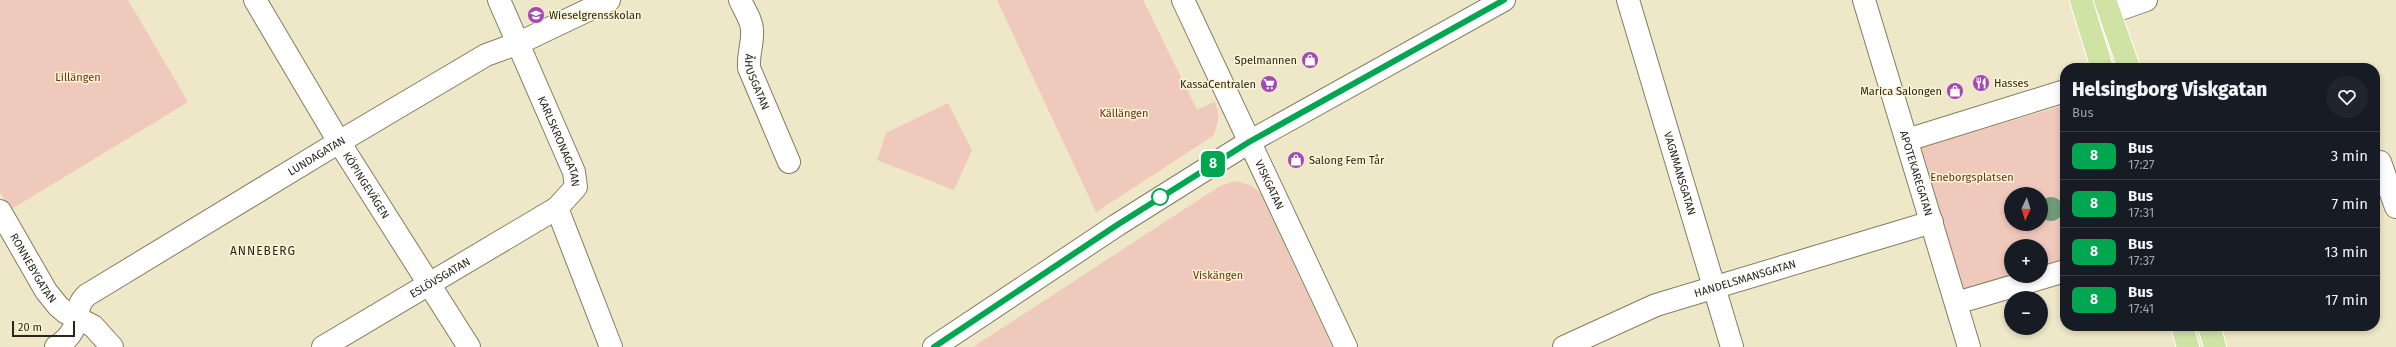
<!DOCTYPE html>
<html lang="en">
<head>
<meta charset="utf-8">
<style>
  body { margin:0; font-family:"Fira Sans",sans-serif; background:#20242c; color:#f1f3f6; height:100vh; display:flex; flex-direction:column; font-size:15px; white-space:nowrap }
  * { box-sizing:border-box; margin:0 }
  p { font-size:13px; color:#9ea1a6 }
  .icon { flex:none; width:22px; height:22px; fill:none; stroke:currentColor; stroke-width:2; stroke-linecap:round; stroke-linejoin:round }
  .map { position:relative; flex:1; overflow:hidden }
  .drawer { position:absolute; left:2060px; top:63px; width:320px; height:268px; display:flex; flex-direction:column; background:#171b24; border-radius:16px; box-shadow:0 2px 6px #0003 }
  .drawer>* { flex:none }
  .badge { padding:0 8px; border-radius:6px; font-size:14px; line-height:26px }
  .needle { width:26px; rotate:184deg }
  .fabs { position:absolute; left:2004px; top:187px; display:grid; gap:8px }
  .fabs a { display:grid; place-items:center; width:44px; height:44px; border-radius:50%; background:#171b24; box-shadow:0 2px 6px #0003; font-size:20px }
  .scale { position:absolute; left:12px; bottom:10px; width:63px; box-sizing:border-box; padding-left:4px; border:2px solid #28251a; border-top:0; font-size:11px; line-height:14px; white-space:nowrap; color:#28251a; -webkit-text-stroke:3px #fbf4d5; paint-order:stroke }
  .map>.badge { position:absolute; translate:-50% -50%; box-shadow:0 0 0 2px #fff }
  .round { display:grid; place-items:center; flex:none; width:42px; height:42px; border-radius:21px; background:#20242c }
  .head { display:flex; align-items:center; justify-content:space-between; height:68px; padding:0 12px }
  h1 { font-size:19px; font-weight:800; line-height:30px }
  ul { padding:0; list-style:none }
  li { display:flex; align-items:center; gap:12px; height:48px; padding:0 12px; border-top:1px solid #363941 }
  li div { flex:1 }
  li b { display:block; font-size:15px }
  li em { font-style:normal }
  li .badge { min-width:44px; font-weight:700; text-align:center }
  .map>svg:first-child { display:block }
  .green { fill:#efc9bb; fill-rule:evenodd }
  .water { fill:#709c7a }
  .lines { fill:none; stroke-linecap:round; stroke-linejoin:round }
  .minor-casing { stroke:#837d61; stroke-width:24 }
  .major-casing { stroke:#fff; stroke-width:24 }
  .minor { stroke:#fff; stroke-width:22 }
  .major { stroke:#cfe3a4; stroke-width:22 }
  .line-casing { stroke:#fff; stroke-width:9 }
  .line { stroke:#00a650; stroke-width:6 }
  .stop-dot { fill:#fff; stroke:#00a650; stroke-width:2 }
  .labels { text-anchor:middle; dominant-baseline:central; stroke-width:3; stroke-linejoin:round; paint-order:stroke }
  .poi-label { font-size:11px; fill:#28251a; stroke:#fbf4d5; text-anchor:start }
  .park-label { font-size:11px; fill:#6d2d11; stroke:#fbf4d5 }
  .street-label { font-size:11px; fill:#28251a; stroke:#fbf4d5 }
  .neighbourhood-label { font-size:12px; letter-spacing:1px; fill:#28251a; stroke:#fbf4d5 }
</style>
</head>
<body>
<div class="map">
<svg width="2396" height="347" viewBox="0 0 2396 347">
  <rect width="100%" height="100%" fill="#eee7c8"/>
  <path class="green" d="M0 0H128L188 102 10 210 0 192Z
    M997 0H1143L1197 110 1214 102C1221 114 1218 124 1213 136L1096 212Z
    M948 103 972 150 954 190 877 160 886 133Z
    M2065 105V262L2041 269V246H2011V276L1963 292 1920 148ZM2011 194H2041V224H2011Z
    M1235 181 1252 186 1260 193 1332 347H973L1220 186Z"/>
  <path class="water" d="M2039 209a12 12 0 1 1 24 0a12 12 0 1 1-24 0Z"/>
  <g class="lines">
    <g class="minor-casing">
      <g id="minor">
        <path id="s1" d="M255 0 339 142 469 347"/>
        <path id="s2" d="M499 0 574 172 576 187 557 208 611 347"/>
        <path id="s3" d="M740 0C744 9 752 21 752 30 753 43 748 54 749 68L789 162"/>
        <path id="s4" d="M1183 0 1346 347"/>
        <path id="s5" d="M1628 0 1732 347"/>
        <path id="s6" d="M1864 0 1969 347"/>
        <path d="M2109 13 2146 0"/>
        <path d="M1907 140 2065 91"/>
        <path d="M2380 162 2396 207"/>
        <path id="s7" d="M0 211 46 291 58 306 65 312 93 326 112 347"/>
        <path d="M1956 303 2065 271"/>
        <path id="s8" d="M56 347C86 328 70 310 87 295L339 142 486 55 519 43 609 0"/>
        <path id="s9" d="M323 347 557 208"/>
        <path d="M934 347 1117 225 1249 142 1504 0"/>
        <path id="s10" d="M1564 347 1656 305 1932 222"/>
      </g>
    </g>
    <g class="major-casing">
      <path id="major" d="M2081 0 2102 68
        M2105 0 2129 68
        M2182 326 2188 347
        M2209 326 2215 347"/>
    </g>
    <use href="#minor" class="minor"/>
    <use href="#major" class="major"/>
  </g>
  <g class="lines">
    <g class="line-casing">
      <path id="line" d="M934 347 1117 225 1249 142 1504 0"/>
    </g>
    <use href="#line" class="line"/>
  </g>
  <defs>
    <g id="school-disc" transform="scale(0.9)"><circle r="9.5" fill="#a249b5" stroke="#fbf4d5"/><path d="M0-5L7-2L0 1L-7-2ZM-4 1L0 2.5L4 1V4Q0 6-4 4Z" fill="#fff"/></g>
    <g id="shop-disc" transform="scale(0.9)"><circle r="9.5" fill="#a249b5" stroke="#fbf4d5"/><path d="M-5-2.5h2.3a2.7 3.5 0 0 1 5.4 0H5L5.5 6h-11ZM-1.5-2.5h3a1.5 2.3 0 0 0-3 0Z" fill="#fff"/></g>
    <g id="restaurant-disc" transform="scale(0.9)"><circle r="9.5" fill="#a249b5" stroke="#fbf4d5"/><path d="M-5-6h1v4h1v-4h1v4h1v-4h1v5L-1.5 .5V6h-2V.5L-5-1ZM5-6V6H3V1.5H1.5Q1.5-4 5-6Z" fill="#fff"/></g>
    <g id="supermarket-disc" transform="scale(0.9)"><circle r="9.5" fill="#a249b5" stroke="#fbf4d5"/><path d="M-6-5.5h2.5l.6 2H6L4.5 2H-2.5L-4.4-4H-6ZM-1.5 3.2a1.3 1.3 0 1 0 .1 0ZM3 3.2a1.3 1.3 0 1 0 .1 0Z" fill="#fff"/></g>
  </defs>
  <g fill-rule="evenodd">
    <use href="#school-disc" x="536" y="15"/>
    <use href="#shop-disc" x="1310" y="60"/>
    <use href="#restaurant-disc" x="1981" y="83"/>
    <use href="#supermarket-disc" x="1269" y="84"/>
    <use href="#shop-disc" x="1955" y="91"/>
    <use href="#shop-disc" x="1296" y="160"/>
  </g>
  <circle class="stop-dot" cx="1160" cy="197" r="8"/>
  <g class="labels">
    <g class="poi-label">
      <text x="549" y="15">Wieselgrensskolan</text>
      <text x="1297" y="60" text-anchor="end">Spelmannen</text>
      <text x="1994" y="83">Hasses</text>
      <text x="1256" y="84" text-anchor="end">KassaCentralen</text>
      <text x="1942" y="91" text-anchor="end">Marica Salongen</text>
      <text x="1309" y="160">Salong Fem Tår</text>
    </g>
    <g class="park-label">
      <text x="78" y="77">Lillängen</text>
      <text x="1124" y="113">Källängen</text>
      <text x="1972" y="177">Eneborgsplatsen</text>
      <text x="1218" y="275">Viskängen</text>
    </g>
    <g class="street-label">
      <text stroke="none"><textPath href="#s3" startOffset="86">ÅHUSGATAN</textPath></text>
      <text stroke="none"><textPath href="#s2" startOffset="154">KARLSKRONAGATAN</textPath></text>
      <text stroke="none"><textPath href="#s8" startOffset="331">LUNDAGATAN</textPath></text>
      <text stroke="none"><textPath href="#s6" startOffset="181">APOTEKAREGATAN</textPath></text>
      <text stroke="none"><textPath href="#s5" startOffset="181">VAGNMANSGATAN</textPath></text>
      <text stroke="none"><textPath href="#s1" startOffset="216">KÖPINGEVÄGEN</textPath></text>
      <text stroke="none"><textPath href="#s4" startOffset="204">VISKGATAN</textPath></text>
      <text stroke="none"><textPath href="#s7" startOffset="66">RONNEBYGATAN</textPath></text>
      <text stroke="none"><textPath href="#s9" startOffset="136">ESLÖVSGATAN</textPath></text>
      <text stroke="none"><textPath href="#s10" startOffset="194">HANDELSMANSGATAN</textPath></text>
    </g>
    <g class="neighbourhood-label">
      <text x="263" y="251">ANNEBERG</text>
    </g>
  </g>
</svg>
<div class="fabs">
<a><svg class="needle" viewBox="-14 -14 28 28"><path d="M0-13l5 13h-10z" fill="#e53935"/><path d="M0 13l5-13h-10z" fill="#9ea1a6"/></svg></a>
<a>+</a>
<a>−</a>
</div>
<div class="scale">20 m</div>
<b class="badge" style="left:1213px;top:164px;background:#00a650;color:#fff">8</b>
<section class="drawer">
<div class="head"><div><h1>Helsingborg Viskgatan</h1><p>Bus</p></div><a class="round"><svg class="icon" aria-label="heart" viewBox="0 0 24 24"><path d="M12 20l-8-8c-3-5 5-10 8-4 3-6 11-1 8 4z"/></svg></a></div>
<ul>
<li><span class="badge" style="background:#00a650;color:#fff">8</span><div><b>Bus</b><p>17:27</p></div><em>3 min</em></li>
<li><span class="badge" style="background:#00a650;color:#fff">8</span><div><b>Bus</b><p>17:31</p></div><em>7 min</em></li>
<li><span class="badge" style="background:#00a650;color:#fff">8</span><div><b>Bus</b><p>17:37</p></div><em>13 min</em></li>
<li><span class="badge" style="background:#00a650;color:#fff">8</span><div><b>Bus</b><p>17:41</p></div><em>17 min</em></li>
</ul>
</section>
</div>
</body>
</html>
